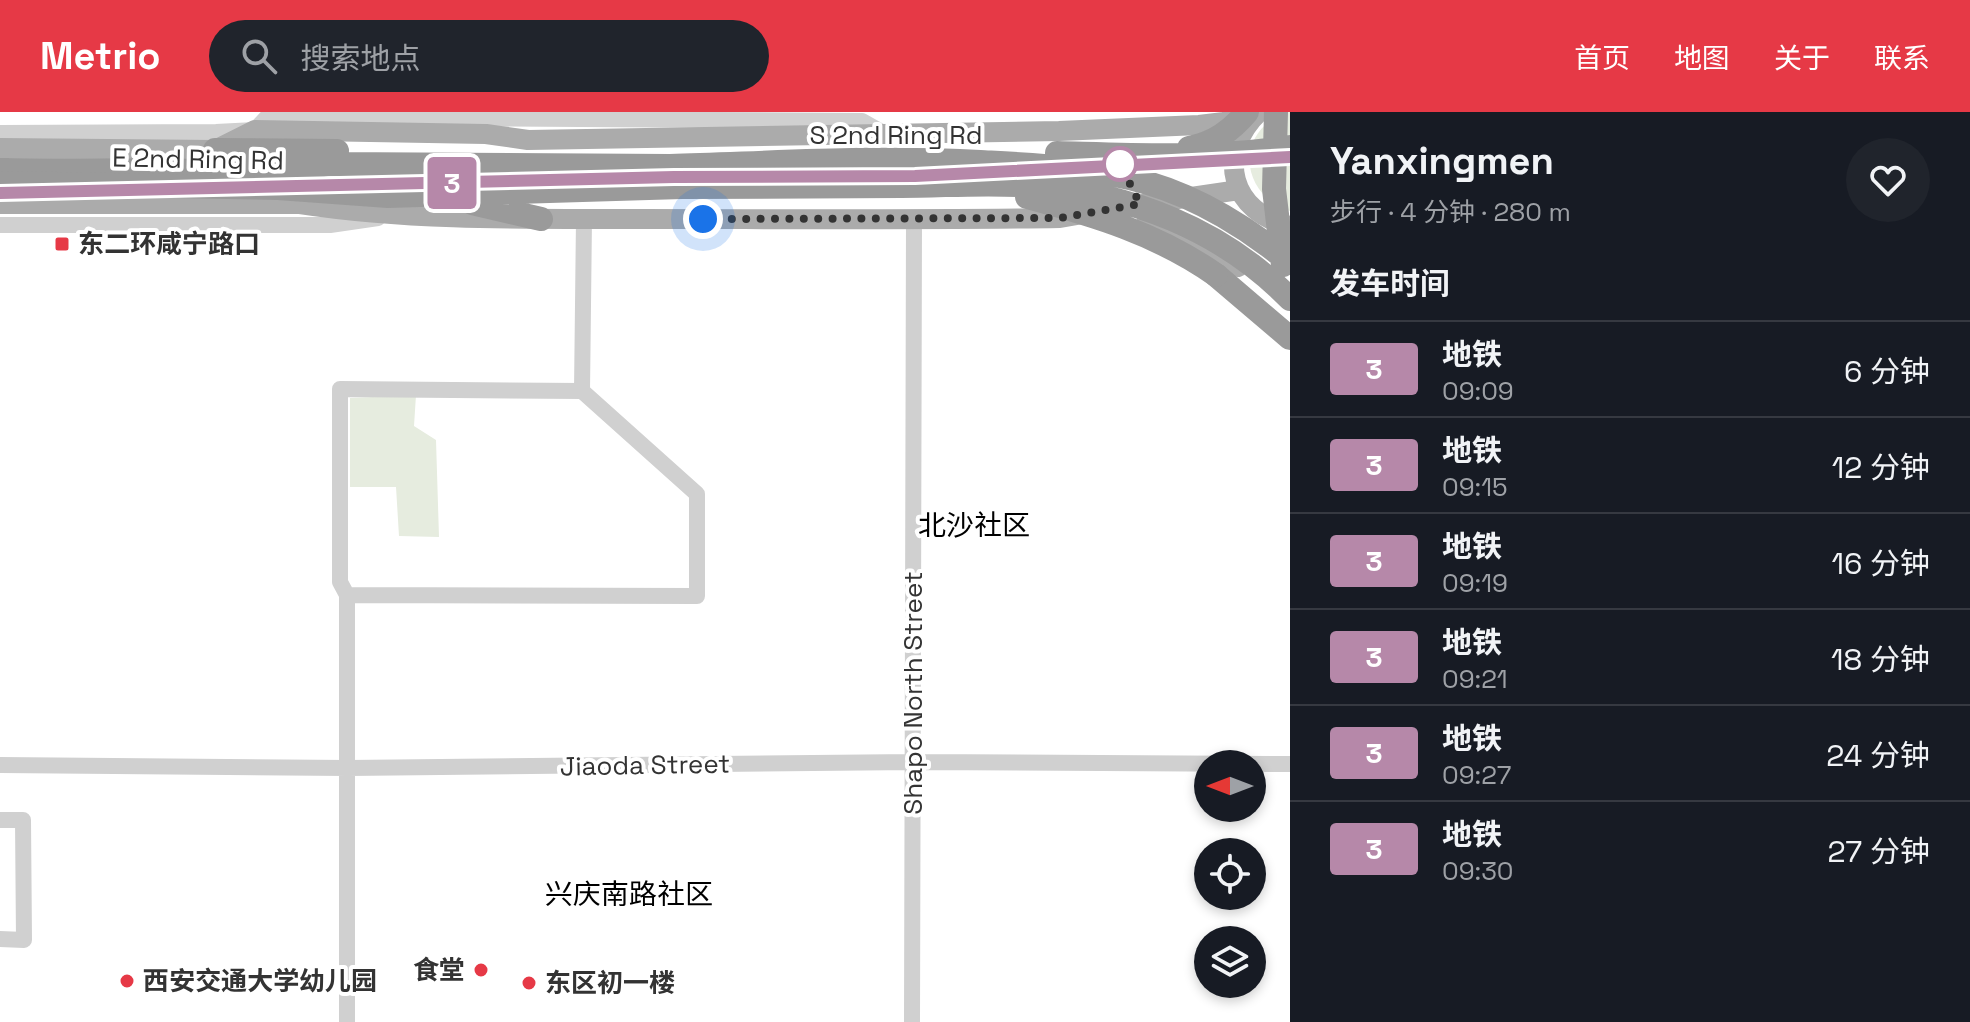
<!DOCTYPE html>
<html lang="zh">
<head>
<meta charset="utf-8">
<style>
  body { margin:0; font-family:"Space Grotesk","Noto Sans SC",sans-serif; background:#20242c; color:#f1f3f6; height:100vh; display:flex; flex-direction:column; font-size:30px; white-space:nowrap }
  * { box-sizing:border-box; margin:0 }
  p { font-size:26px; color:#9ea1a6 }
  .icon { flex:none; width:44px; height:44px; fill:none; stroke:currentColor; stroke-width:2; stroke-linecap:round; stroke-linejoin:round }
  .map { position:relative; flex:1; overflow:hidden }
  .sheet { display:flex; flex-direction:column; background:#171b24; width:680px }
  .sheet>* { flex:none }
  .badge { padding:0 16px; border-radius:6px; font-size:28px; line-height:52px }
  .needle { width:52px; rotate:270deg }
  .tools { position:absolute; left:1194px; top:638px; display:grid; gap:16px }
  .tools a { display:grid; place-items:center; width:72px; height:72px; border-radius:50%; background:#171b24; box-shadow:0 4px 12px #0003; font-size:40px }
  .you { position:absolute; width:40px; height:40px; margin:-20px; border:6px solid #fff; border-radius:50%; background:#1a73e8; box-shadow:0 0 0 12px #1a73e833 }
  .map>.badge { position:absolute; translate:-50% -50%; box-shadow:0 0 0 4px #fff }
  h2 { padding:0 40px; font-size:30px; line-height:72px }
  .round { display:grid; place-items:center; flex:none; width:84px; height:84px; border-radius:42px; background:#20242c }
  .headline { display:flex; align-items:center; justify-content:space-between; height:136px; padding:0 40px }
  h1 { font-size:38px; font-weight:700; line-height:60px }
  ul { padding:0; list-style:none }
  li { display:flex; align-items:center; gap:24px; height:96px; padding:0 40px; border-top:2px solid #363941 }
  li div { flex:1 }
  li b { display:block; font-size:30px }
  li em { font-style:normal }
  li .badge { min-width:88px; font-weight:700; text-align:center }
  header { display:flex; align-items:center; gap:48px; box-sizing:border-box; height:112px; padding:0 40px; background:#e63946; color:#fff }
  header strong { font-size:38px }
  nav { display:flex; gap:44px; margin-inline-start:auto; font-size:28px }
  .search { width:560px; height:72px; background:#20242c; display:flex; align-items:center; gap:20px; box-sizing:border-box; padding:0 28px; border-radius:44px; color:#9ea1a6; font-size:30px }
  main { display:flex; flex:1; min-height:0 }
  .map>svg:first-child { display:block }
  .green { fill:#e6ecdf }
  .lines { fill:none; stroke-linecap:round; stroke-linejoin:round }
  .minor { stroke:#d0d0d0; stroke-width:16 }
  .major { stroke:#ababab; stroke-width:20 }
  .highway { stroke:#9a9a9a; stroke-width:24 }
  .highway-bridge { stroke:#9a9a9a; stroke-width:24 }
  .line-casing { stroke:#fff; stroke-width:18 }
  .line { stroke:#b688a9; stroke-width:12 }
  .walk { stroke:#333; stroke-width:8; stroke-dasharray:0 14.4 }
  .stop-dot { fill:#fff; stroke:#b688a9; stroke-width:4 }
  .poi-dot { fill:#e63946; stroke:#fff; stroke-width:3 }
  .labels { text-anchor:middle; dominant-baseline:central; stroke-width:8; stroke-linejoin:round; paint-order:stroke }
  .street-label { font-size:26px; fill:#333; stroke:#fff }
  .poi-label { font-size:26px; font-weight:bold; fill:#333; stroke:#fff; text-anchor:start }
  .neighbourhood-label { font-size:28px; fill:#000; stroke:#fff }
</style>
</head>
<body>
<header>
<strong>Metrio</strong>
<div class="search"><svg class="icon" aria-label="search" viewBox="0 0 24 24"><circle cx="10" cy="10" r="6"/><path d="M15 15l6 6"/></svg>搜索地点</div>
<nav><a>首页</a><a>地图</a><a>关于</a><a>联系</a></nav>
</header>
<main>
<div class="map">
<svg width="1290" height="910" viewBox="0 0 1290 910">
  <rect width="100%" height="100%" fill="#fff"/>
  <path class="green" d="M1287 0H1290V99C1253 88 1234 43 1265 13 1270 7 1279 4 1287 0Z
    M416 283 414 314 436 328 439 425 399 424 396 375H350V286Z"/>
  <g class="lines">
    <path class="minor" d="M0 21 216 20 255 18 267 5 862 9 885 22
      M0 113H330L378 106
      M347 483 697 484V382L582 279
      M0 653 348 656 914 650 1290 652
      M0 708H23L24 828 0 827
      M347 910V483L340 470V277L582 279 584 107
      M912 910 914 108"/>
    <path class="major" d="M1259 0C1215 42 1231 101 1290 114
      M0 36 215 38 255 18 486 22 528 28 1059 19 1199 13 1224 10 1244 3
      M0 92H300C412 109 527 107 640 107 780 107 920 108 1060 106L1083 102
      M1130 94 1239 78
      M1143 115 1173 122 1238 155"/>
    <path class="highway" d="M215 38 337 39
      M0 58 287 59 330 52 670 54
      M278 76 388 84 682 75
      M472 91 541 107
      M1216 163 1290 226"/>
    <path class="highway-bridge" d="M1276 0 1274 77 1283 153
      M1189 36C1214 31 1231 19 1247 0
      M1057 41C1135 43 1213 47 1290 35
      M670 54C773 51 877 44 980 50 1037 53 1093 55 1148 71 1199 86 1250 117 1290 151
      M0 71 278 76
      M682 75C755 75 828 75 901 74 945 74 990 70 1034 74 1130 82 1222 117 1290 187
      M1027 85C1094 103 1158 122 1216 163"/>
  </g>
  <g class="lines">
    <g class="line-casing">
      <path id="line" d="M0 81 674 65 915 64 1290 45"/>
    </g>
    <use href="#line" class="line"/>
    <path class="walk" d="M703 107 1060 106 1140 92 1120 52"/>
  </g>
  <circle class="stop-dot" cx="1120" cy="52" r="16"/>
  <g class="poi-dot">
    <rect x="54" y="124" width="16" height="16" rx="4"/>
    <circle cx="481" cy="858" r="8"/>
    <circle cx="127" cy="869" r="8"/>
    <circle cx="529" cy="871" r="8"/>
  </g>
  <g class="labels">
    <g class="street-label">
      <text x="896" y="23">S 2nd Ring Rd</text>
      <text transform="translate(198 47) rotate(1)">E 2nd Ring Rd</text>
      <text transform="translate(913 581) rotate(-90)">Shapo North Street</text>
      <text transform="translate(645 653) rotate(-1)">Jiaoda Street</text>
    </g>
    <g class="poi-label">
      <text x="78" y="132">东二环咸宁路口</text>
      <text x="465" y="858" text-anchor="end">食堂</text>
      <text x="143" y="869">西安交通大学幼儿园</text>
      <text x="545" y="871">东区初一楼</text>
    </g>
    <g class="neighbourhood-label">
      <text x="974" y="413">北沙社区</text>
      <text x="629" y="782">兴庆南路社区</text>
    </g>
  </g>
</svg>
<div class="tools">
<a><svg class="needle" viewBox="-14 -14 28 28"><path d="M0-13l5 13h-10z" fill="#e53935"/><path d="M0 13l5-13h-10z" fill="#9ea1a6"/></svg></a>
<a><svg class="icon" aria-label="locate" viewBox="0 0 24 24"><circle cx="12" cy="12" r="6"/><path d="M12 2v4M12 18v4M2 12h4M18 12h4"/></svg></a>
<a><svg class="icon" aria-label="layers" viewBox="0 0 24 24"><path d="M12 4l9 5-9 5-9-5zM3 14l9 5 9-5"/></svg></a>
</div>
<div class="you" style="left:703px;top:107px"></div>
<b class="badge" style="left:452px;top:71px;background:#b688a9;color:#fff">3</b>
</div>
<section class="sheet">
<div class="headline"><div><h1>Yanxingmen</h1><p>步行 · 4 分钟 · 280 m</p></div><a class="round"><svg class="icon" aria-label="heart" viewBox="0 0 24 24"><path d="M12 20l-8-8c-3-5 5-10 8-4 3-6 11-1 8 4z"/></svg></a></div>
<h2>发车时间</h2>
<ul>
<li><span class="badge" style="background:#b688a9;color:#fff">3</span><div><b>地铁</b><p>09:09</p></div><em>6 分钟</em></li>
<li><span class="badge" style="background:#b688a9;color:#fff">3</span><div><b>地铁</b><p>09:15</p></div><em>12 分钟</em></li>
<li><span class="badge" style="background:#b688a9;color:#fff">3</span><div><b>地铁</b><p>09:19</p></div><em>16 分钟</em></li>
<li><span class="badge" style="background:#b688a9;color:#fff">3</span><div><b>地铁</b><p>09:21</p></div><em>18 分钟</em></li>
<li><span class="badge" style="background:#b688a9;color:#fff">3</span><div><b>地铁</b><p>09:27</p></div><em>24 分钟</em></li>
<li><span class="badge" style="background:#b688a9;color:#fff">3</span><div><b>地铁</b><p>09:30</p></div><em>27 分钟</em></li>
</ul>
</section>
</main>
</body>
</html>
